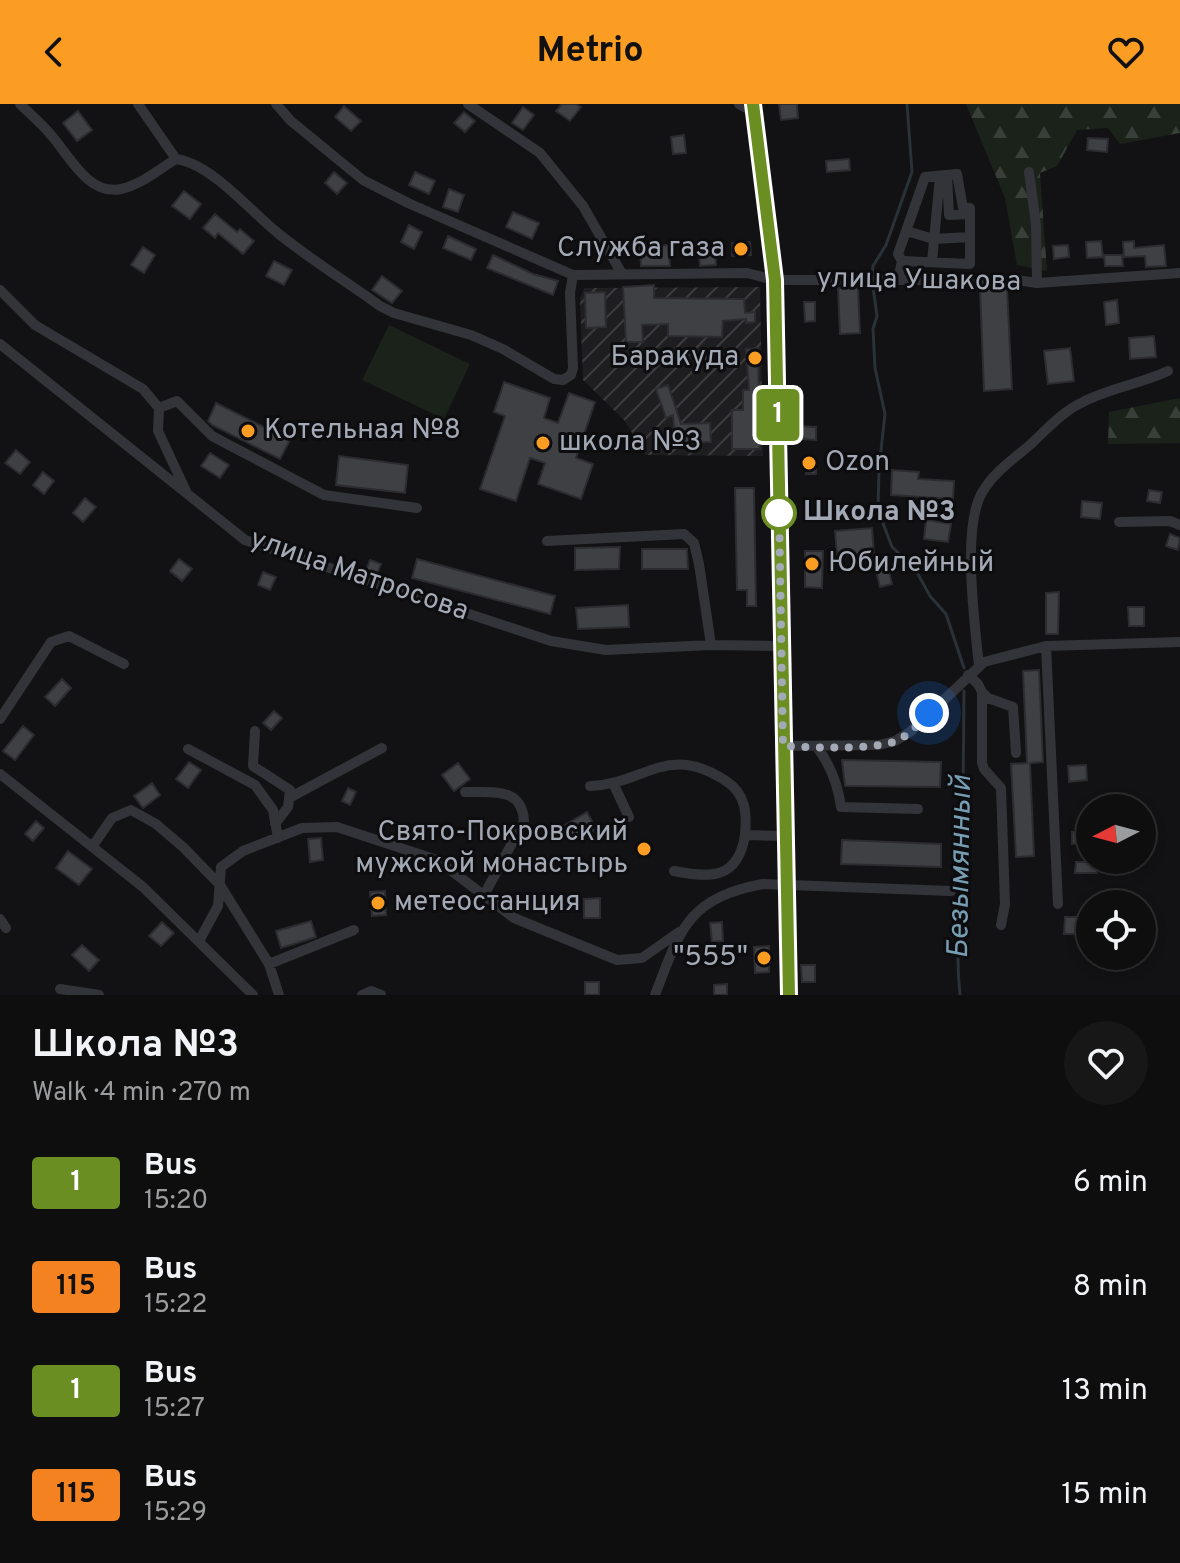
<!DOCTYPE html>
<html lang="en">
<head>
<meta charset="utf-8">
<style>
  body { margin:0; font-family:Overpass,sans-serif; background:#171718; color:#f1f3f6; height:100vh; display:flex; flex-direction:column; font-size:30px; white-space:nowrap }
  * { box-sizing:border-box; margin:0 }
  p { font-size:26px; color:#9b9c9e }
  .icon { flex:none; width:44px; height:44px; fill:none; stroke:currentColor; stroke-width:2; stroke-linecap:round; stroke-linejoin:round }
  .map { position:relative; height:891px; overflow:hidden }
  .details { display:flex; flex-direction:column; background:#0e0e0f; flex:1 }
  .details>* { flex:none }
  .badge { padding:0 16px; border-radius:6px; font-size:28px; line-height:52px }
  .needle { width:52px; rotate:264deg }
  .fabs { position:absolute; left:1076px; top:690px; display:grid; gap:16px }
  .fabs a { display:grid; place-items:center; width:80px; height:80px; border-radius:50%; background:#0e0e0f; box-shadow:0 4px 12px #0003,0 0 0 2px #2e2e2f; font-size:40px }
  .you { position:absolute; width:40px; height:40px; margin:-20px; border:6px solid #fff; border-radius:50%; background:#1a73e8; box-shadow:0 0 0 12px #1a73e833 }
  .map>.badge { position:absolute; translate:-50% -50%; box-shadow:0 0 0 4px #fff }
  .round { display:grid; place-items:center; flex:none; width:84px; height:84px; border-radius:42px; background:#171718 }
  .headline { display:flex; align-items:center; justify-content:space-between; height:136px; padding:0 32px }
  h1 { font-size:38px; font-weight:700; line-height:60px }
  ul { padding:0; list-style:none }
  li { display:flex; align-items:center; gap:24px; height:104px; padding:0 32px }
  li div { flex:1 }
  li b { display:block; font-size:30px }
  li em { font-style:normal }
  li .badge { min-width:88px; font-weight:700; text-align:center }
  header { display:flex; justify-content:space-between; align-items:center; height:104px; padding:0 32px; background:#fb9d23; color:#111; font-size:36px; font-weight:700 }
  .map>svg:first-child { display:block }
  .industrial { fill:url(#industrial-furrows) }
  .green { fill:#1a221a }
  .forest { fill:url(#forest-firs) }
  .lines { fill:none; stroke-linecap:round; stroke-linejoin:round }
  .stream { stroke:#283238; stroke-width:3 }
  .building { fill:#3e4044; stroke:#2c2c30; stroke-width:2 }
  .minor { stroke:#333439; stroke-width:10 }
  .major { stroke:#4f5258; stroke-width:12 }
  .line-casing { stroke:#fff; stroke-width:18 }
  .line { stroke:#6b8e23; stroke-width:12 }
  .walk { stroke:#a3aab5; stroke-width:8; stroke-dasharray:0 14.4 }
  .poi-dot { fill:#fb9d23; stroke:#0d0d0f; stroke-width:3 }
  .stop-dot { fill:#fff; stroke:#6b8e23; stroke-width:4 }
  .labels { text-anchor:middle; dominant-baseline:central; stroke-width:6; stroke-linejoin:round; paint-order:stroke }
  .poi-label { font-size:28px; fill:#a3aab5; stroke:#0d0d0f; text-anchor:start }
  .street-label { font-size:28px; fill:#a3aab5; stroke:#0d0d0f }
  .stop-label { font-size:28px; font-weight:bold; fill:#a3aab5; stroke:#0d0d0f; text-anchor:start }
  .water-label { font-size:30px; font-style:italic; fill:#779db2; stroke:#0d0d0f }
</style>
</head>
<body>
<header><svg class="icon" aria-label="back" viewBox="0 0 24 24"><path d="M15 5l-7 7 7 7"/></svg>Metrio<svg class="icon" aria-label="heart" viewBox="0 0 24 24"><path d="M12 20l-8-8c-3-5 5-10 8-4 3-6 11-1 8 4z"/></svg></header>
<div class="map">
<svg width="1180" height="891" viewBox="0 0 1180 891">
  <defs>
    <pattern id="industrial-furrows" width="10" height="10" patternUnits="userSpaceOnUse" patternTransform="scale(2)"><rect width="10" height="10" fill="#1e1e21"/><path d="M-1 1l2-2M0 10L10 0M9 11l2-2" fill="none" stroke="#3c3c3f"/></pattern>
    <pattern id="forest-firs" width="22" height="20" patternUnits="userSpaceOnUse" patternTransform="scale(2)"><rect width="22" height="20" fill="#1a221a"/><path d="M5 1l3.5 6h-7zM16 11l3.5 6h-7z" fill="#383f39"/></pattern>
  </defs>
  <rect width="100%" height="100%" fill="#121214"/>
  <path class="industrial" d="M760 183 763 352 645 351 625 317 583 276 580 195 584 184Z"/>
  <path class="green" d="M389 221 470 260 444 315 362 276Z"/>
  <path class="forest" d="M966 0H1180V29L1120 40 1108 24 1077 26 1057 62 1040 69 1047 167 1017 161 1005 94Z
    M1180 294V339L1108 340 1109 308Z"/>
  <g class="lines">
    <path class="stream" d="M872 171 873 162 886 141 912 68 907 0
      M873 183 877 212 873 225 875 264 885 310 879 364 878 406 892 443 914 463 930 492 946 510 964 564
      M960 891C957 862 957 833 962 805L964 587"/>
  </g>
  <path class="building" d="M562 0H576L581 3 570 17 556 7Z
    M779 0H797L798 14 781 16Z
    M344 2 361 17 351 27 335 13Z
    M523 3 534 11 523 26 512 19Z
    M78 7 92 26 77 37 63 19Z
    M464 8 475 17 465 28 454 19Z
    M684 31 686 49 673 50 671 33Z
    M1088 34 1108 35 1107 48 1087 46Z
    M849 55 850 66 827 68 826 57Z
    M334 68 347 79 337 90 325 79Z
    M415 68 435 77 429 90 409 81Z
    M449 85 464 91 458 108 443 103Z
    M184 87 201 100 190 115 172 102Z
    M513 108 539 119 532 135 506 123Z
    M215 110 237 128 240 125 254 137 243 150 218 129 215 134 203 124Z
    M409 121 422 128 414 145 401 138Z
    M448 132 476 145 471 156 443 144Z
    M1101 137 1103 153 1087 154 1086 138Z
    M1134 137V144L1164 141 1166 162 1146 163 1145 152 1124 153 1123 138Z
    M750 138 751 151 732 152V139Z
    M668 141 670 162H641L640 143Z
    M1068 141 1069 153 1054 155 1053 142Z
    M143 143 155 151 144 169 131 161Z
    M715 148 716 161 700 162 699 149Z
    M493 151 533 170 558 177 553 191 487 164Z
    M1104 151H1122L1123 162H1105Z
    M274 157 292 166 284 181 266 172Z
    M382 172 402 187 392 199 372 186Z
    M654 181V194L744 195 745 209 755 208V218L746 219V215L723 217 722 233 668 232V220L642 221 643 238H626L623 183Z
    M838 184H858L860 229 840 230Z
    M1007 184 1012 285 984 287 980 185Z
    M605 188 606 223 586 224 585 189Z
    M1117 196 1119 219 1106 221 1104 198Z
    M804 198H815V217L805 218Z
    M1154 232 1156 253 1130 255 1129 234Z
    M758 244 760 345H732V306H743V286H749L746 245Z
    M1070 244 1074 277 1048 280 1044 247Z
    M504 278 550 294 544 314 558 319 569 289 595 298 576 354 593 360 581 395 538 380 545 359 530 354 516 397 480 385 505 312 494 308Z
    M668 281 681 320 710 319 711 338 675 339 673 311 666 314 656 285Z
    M216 299 290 336 280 355 212 321 208 317Z
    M800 322 816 323V336L800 335Z
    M16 346 30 358 20 370 5 359Z
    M210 349 229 361 220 374 201 362Z
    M339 352 408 361 405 389 336 381Z
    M807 356H816V370H806Z
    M892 366 919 368 918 375 954 377 953 395 891 391Z
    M43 368 54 377 44 390 33 381Z
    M735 384H754L756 502H747V486H737Z
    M1149 386 1162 388 1160 399 1147 397Z
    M85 394 96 403 83 418 73 409Z
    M1082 397 1102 399 1100 415 1081 413Z
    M926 416 951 420 948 438 924 435Z
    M872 424 874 450 837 452 835 427Z
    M1170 430 1180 434 1178 446 1166 442Z
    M620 443 619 465 575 466V444Z
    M642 445H687L688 465H642Z
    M805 447H823L822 484 805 483Z
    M179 455 192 465 182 477 170 467Z
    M417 455 555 492 550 510 412 474Z
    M370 456 381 460 377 470 366 466Z
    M887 459 892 480 880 483 875 462Z
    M263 468 276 473 270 486 258 481Z
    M1059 488 1058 530H1046V489Z
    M628 501 629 523 578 525 576 504Z
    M1128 503H1144V522H1129Z
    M1039 566 1043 658 1030 659 1034 752 1016 753 1011 660 1027 659 1023 567Z
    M62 575 71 584 55 602 45 593Z
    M274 607 282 614 271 626 263 619Z
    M23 622 34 631 15 656 3 647Z
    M842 656 941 658 940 683 845 682Z
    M189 658 201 666 188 684 176 675Z
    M458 659 470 675 454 687 442 671Z
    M1086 661 1087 676 1069 678 1068 662Z
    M152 679 160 691 143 704 134 692Z
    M348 684 356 688 350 701 342 697Z
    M587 708 596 725 574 737 565 721Z
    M36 717 44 724 33 737 25 730Z
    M1084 727 1085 739 1072 740V728Z
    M321 734 323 756 310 758 308 735Z
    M842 736 941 740V763L841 760Z
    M68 747 92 765 79 781 56 764Z
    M1076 758H1097V769H1075Z
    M385 787 386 811 372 812 370 788Z
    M600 794V814H584V795Z
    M1065 813H1078V830H1064Z
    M311 817 316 833 281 844 276 827Z
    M162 818 174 829 161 842 149 832Z
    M722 818 723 837 712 838 710 819Z
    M82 841 99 856 89 867 72 851Z
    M769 842V868L755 869 754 843Z
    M801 861H815V878H802Z
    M585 878H599V891H585Z
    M727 880V891H714V881Z"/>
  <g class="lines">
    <path class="minor" d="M20 0C30 10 42 20 51 31 69 51 88 92 121 85 141 81 159 65 176 55
      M138 0 176 55C212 60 250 107 279 130 311 156 347 178 380 202L394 209 471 231 503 245 554 275 563 276 571 271 573 264 570 189 573 171
      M276 0 291 17 363 76 408 99 573 171 747 169 775 176H1016L1037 179 1180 169
      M468 0 540 49 583 102 622 170
      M739 0 754 8
      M1029 68 1036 121 1037 179
      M947 71 949 111 970 110
      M906 127 934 135 970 133
      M932 158 940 72
      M898 176 902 157 898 150 925 73 957 70 963 104H970V160L902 157
      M0 186 35 221 143 285 159 304
      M0 240 245 436 551 537 606 546 711 541 780 542
      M186 387 158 327 159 304 177 297 212 332 324 391 417 404
      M1119 418 1170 417 1180 421
      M547 437 684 430 694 439 699 460 711 541
      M1046 542 1058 800
      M979 562C975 521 961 421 983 387 995 367 1014 355 1031 340 1047 325 1063 307 1083 298 1110 284 1140 280 1168 267
      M968 571 978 580 982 588V659L984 665 1001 684 1005 800 1001 821
      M982 588 988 594 1013 603 1016 649
      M0 615 51 538 69 532 124 560
      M255 627 253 662 290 686 288 703 275 720
      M783 642 879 641 895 637 910 628 984 558 1046 542 1180 538
      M817 643C831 662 838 680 841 703L918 705
      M188 645 255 681 273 706 278 734
      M0 670 143 783 253 891
      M613 679 629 713
      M590 682C646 680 667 638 726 677 746 690 747 709 745 731L784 732
      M465 688C491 689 522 682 524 717L484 791
      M289 694 382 644
      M92 743 112 714 131 706 156 720 183 743 220 781 269 860
      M674 767C710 774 738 776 745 731
      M0 815 6 824
      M199 837 218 802 221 763 243 747 302 724 337 723 437 756 514 814 617 856 642 854 679 828
      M60 885 99 891
      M279 891 269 860 354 826
      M362 891 371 887 381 891
      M655 891C680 826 687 794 763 780L951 787"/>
    <path class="major" d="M753 0 775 176 789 891"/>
  </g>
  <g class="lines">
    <g class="line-casing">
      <path id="line" d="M753 0 775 176 789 891"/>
    </g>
    <use href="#line" class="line"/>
    <path class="walk" d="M779 409V400L783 642C812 643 870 647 896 637 910 631 919 619 929 609"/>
  </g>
  <g class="poi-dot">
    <circle cx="741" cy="145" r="8"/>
    <circle cx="755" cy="254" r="8"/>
    <circle cx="248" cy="327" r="8"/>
    <circle cx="543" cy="339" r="8"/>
    <circle cx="809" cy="359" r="8"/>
    <circle cx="812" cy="460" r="8"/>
    <circle cx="644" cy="745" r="8"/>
    <circle cx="378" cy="799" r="8"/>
    <circle cx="764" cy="854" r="8"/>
  </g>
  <circle class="stop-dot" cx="779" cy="409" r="16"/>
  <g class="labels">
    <g class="poi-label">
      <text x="725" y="145" text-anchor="end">Служба газа</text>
      <text x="739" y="254" text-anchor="end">Баракуда</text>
      <text x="264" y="327">Котельная №8</text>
      <text x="559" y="339">школа №3</text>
      <text x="825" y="359">Ozon</text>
      <text x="828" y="460">Юбилейный</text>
      <text x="628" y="729" text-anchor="end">Свято-Покровский<tspan x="628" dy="32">мужской монастырь</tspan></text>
      <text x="394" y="799">метеостанция</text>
      <text x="748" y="854" text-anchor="end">"555"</text>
    </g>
    <g class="street-label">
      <text transform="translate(919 177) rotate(1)">улица Ушакова</text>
      <text transform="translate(359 472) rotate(19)">улица Матросова</text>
    </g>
    <g class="stop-label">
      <text x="803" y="409">Школа №3</text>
    </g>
    <g class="water-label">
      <text transform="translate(961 763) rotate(-89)">Безымянный</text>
    </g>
  </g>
</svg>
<div class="fabs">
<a><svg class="needle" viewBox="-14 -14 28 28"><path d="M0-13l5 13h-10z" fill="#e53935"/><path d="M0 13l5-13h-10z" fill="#9b9c9e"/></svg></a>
<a><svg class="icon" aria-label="locate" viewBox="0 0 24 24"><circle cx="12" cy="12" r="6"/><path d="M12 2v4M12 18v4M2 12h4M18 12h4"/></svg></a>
</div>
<div class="you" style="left:929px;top:609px"></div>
<b class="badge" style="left:778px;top:311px;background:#6b8e23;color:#fff">1</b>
</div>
<section class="details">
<div class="headline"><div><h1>Школа №3</h1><p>Walk · 4 min · 270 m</p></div><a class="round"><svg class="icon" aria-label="heart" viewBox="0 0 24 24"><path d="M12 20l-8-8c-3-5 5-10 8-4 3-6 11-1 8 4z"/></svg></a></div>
<ul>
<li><span class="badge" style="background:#6b8e23;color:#fff">1</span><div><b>Bus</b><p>15:20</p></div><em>6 min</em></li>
<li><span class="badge" style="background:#f58220;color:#111">115</span><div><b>Bus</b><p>15:22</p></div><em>8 min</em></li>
<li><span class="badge" style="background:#6b8e23;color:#fff">1</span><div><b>Bus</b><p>15:27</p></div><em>13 min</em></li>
<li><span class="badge" style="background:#f58220;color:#111">115</span><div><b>Bus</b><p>15:29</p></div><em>15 min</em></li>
</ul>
</section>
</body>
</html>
